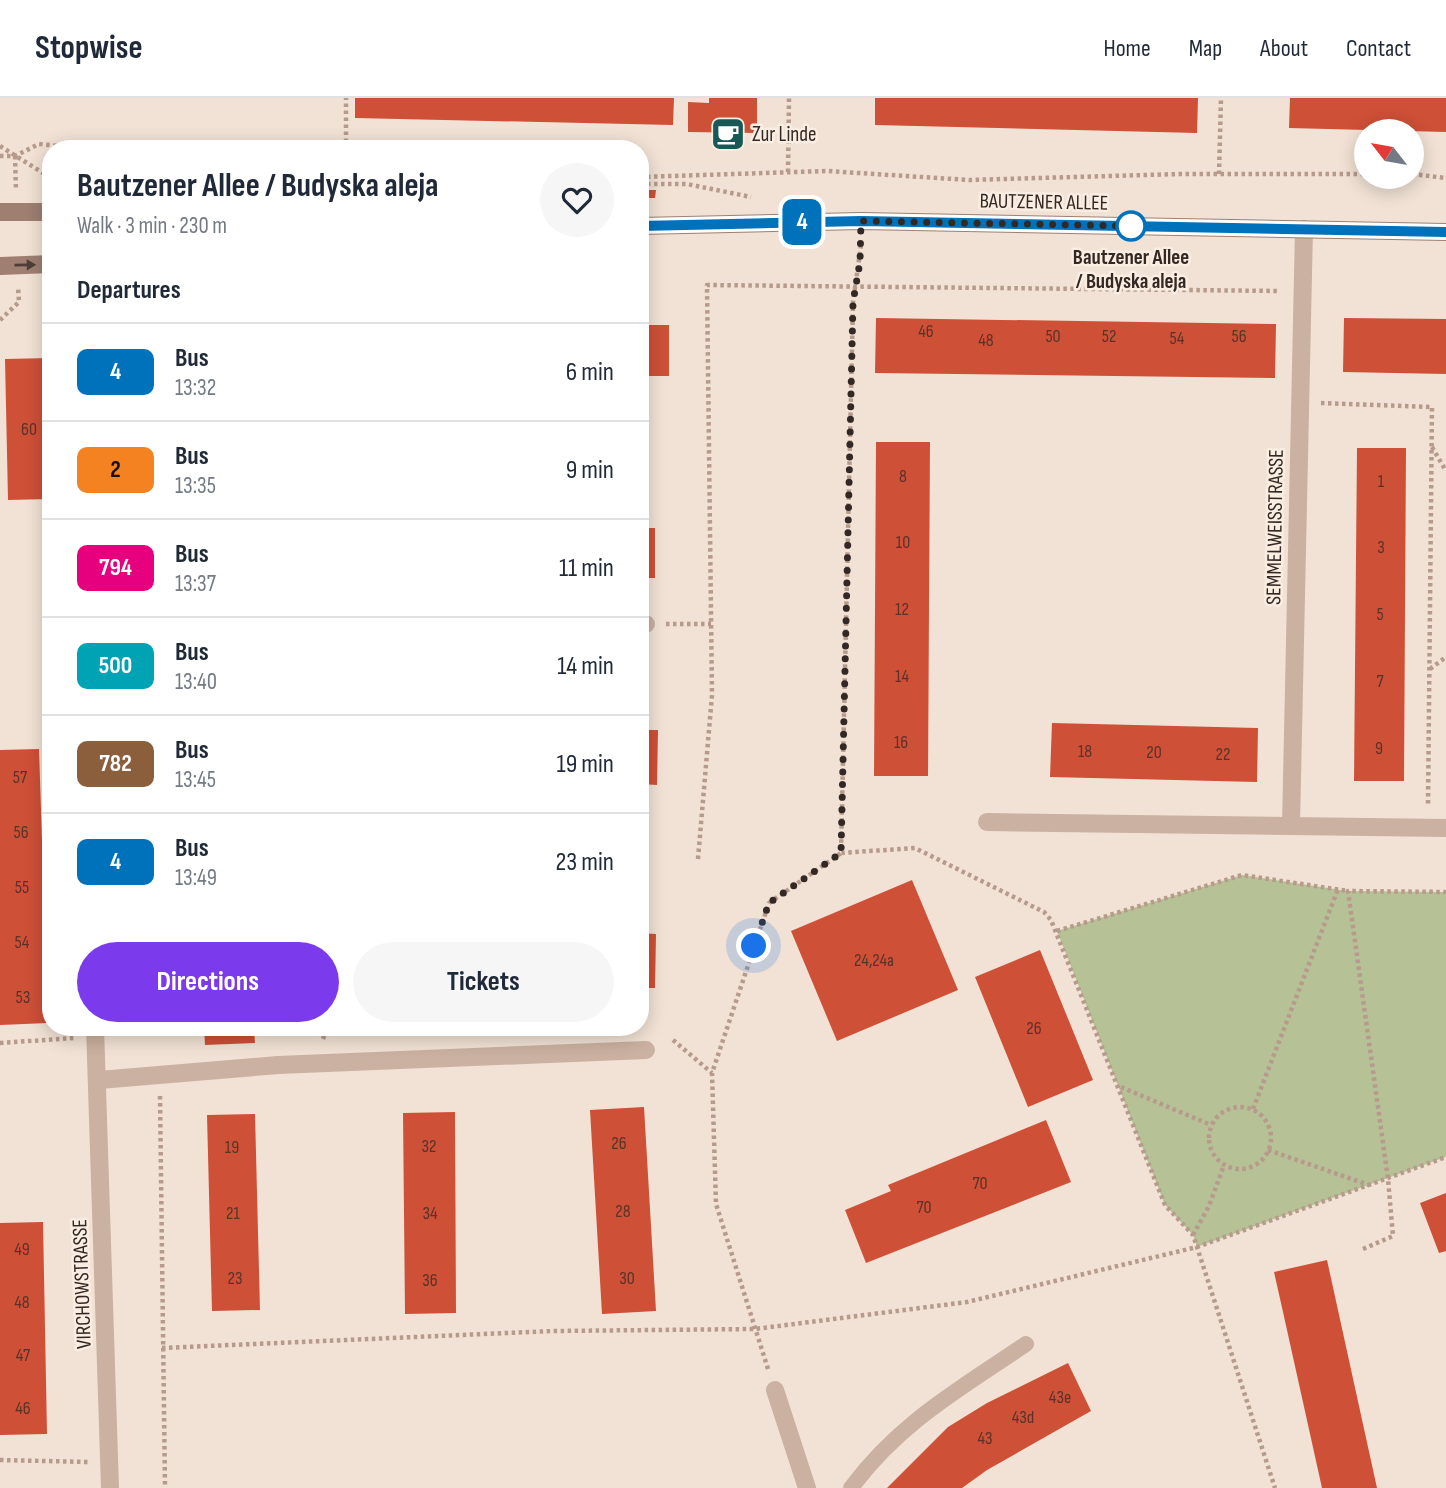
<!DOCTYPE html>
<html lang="en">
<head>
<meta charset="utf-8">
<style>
  body { margin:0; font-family:"Sofia Sans Condensed",sans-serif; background:#f6f6f7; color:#1f2937; height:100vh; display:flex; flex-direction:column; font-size:26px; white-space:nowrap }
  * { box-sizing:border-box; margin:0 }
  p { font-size:23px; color:#747a83 }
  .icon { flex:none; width:38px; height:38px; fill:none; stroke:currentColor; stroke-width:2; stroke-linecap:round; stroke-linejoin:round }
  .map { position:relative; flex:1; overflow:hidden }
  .panel { position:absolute; left:42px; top:42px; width:607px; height:896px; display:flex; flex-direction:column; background:#fff; border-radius:28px; box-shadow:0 4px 18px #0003 }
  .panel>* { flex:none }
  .badge { padding:0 14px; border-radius:10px; font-size:24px; line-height:46px }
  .needle { width:46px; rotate:301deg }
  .buttons { position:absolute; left:1354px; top:21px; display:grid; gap:14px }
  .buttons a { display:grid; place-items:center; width:70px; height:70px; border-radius:50%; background:#fff; box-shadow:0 4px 18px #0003; font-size:35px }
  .you { position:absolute; width:35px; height:35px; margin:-18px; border:5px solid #fff; border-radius:50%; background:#1a73e8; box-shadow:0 0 0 10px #1a73e833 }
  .map>.badge { position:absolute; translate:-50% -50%; box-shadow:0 0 0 4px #fff }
  h2 { padding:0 35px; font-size:26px; line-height:63px }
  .round { display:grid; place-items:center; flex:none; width:74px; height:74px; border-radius:37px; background:#f6f6f7 }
  .summary { display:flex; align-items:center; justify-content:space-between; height:119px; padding:0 35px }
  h1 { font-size:33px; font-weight:700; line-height:52px }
  .primary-button { display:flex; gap:14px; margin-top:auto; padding:14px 35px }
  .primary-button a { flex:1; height:80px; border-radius:42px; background:#7c3aed; color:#fff; font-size:28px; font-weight:700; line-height:80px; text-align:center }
  .primary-button a+a { background:#f6f6f7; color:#1f2937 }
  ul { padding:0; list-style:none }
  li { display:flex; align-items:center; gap:21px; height:98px; padding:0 35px; border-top:2px solid #e0e1e3 }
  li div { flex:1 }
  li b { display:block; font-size:26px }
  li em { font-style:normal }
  li .badge { min-width:77px; font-weight:700; text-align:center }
  header { display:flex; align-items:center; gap:42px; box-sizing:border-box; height:98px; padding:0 35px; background:#fff; border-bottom:2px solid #e0e1e3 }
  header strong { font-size:33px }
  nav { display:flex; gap:38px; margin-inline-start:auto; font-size:24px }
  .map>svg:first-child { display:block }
  .green { fill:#b6c195 }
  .building { fill:#ce5037 }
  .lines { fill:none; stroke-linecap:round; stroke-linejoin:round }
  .path { stroke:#b69a8b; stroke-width:4.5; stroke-dasharray:3.5 3.5; stroke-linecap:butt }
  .lane { stroke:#cab1a1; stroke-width:16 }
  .street { stroke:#cab1a1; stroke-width:18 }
  .secondary { stroke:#9e7f72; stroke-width:18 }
  .oneway { fill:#4e3e38 }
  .line-casing { stroke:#fff; stroke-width:16 }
  .line { stroke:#0072bc; stroke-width:10 }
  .walk { stroke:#342824; stroke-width:7; stroke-dasharray:0 12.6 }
  .stop-dot { fill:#fff; stroke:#0072bc; stroke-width:3.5 }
  .labels { text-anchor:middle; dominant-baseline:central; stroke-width:5; stroke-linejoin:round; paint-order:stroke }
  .number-label { font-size:18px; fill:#5a3229 }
  .poi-label { font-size:21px; fill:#342824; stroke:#faede1; text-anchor:start }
  .street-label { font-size:21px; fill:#342824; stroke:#faede1 }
  .stop-label { font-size:21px; font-weight:bold; fill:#342824; stroke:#faede1 }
</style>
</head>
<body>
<header>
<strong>Stopwise</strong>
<nav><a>Home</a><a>Map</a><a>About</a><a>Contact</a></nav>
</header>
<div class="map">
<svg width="1446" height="1390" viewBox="0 0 1446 1390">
  <rect width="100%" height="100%" fill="#f2e2d5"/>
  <path class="green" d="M1242 777 1348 793 1446 794V1059L1197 1149 1193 1137 1165 1107 1057 833Z"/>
  <path class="building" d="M355 0H674L673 27 355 20Z
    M709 0H757V35L688 34V4L709 5Z
    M875 0H1198L1197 35 875 27Z
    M1290 0H1446V34L1289 30Z
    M640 92H656L655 100H640Z
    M876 220 1276 226 1275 280 875 275Z
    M1344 220 1446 221V276L1343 274Z
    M640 227H669V278H640Z
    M51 260V401L8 402 5 261Z
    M876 344H930L928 678H874Z
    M1357 350H1406L1404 683H1354Z
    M640 430H655V480H640Z
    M1052 625 1258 630 1257 684 1050 679Z
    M640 632H658L657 687 640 686Z
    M39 651 48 925 0 927V652Z
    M912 782 958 892 837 943 791 833Z
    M640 835 656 836 655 890H640Z
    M1040 852 1093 982 1028 1009 975 879Z
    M204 929H254L255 945 205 947Z
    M644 1009 656 1213 602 1216 590 1012Z
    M455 1014 456 1215 405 1216 403 1015Z
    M255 1016 260 1212 212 1213 207 1017Z
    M1046 1022 1071 1084 866 1165 845 1112 891 1093 888 1087Z
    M1446 1095V1153L1439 1155 1420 1105Z
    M43 1124 47 1336 0 1337V1125Z
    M1327 1162 1377 1390H1322L1283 1214 1274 1174Z
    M1068 1265 1091 1313 987 1372 962 1390H887L948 1329 987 1305Z"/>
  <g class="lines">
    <path class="path" d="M0 48 51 80
      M346 51V0
      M0 58H15L39 46 87 51
      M15 58 16 93
      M788 74 789 0
      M1219 76 1221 0
      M1412 76 1446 80
      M640 79 827 73 969 82 1180 76H1367
      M640 86H687L751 99
      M861 147 853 204 841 755 915 750 1044 814 1051 822 1165 1107 1193 1137 1197 1149 1275 1390
      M0 222 19 204 18 189
      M1321 305 1432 309 1428 708
      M1432 349 1446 373
      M666 526H711
      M1430 571 1446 559
      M698 761 712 597 707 187 1280 193
      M1057 833 1242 777 1348 793
      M323 941 327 929
      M673 942 712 975
      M0 945 74 940
      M1121 989 1211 1027
      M160 998 165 1390
      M1209 1040a31 31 0 1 1 62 0a31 31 0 1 1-62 0Z
      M1253 1011 1338 791
      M1268 1052 1369 1087
      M1193 1137 1209 1108 1224 1067
      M1363 1151 1393 1138 1388 1081 1348 793 1446 794
      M162 1250 553 1233 755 1231 967 1204 1197 1149 1446 1059
      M768 1271 716 1106 712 975 769 805 841 755
      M0 1362 88 1364"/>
    <path class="lane" d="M851 1390C900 1324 960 1291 1026 1246"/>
    <path class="street" d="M640 526H646
      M987 724 1446 730
      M1291 727 1304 131
      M95 929 110 1390
      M99 982 278 967 646 952
      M775 1292 807 1390"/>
    <path class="secondary" d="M0 114H51
      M640 128 861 123 1446 134
      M0 168 51 166"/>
  </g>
  <defs><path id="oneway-solid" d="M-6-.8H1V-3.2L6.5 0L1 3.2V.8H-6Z" transform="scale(1.75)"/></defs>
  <use class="oneway" href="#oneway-solid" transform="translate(25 167) rotate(-1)"/>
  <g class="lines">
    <g class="line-casing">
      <path id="line" d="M640 128 861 123 1446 134"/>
    </g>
    <use href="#line" class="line"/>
    <path class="walk" d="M754 848 769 805 841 755 853 204 860 164 861 123 1131 128"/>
  </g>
  <defs>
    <g id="cafe-square" transform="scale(1.75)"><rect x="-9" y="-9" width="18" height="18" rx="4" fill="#185857" stroke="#faede1"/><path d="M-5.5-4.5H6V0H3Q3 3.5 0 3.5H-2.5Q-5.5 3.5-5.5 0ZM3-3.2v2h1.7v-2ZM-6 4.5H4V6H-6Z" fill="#fff"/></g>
  </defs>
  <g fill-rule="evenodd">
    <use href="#cafe-square" x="728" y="36"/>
  </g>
  <circle class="stop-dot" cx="1131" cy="128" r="14"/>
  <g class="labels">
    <g class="number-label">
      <text x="926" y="233">46</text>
      <text x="1053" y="238">50</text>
      <text x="1109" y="238">52</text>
      <text x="1239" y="238">56</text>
      <text x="1177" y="240">54</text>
      <text x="986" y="242">48</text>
      <text x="29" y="331">60</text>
      <text x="903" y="378">8</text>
      <text x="1381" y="383">1</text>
      <text x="903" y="444">10</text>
      <text x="1381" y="449">3</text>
      <text x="902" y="511">12</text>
      <text x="1380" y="516">5</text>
      <text x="902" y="578">14</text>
      <text x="1380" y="583">7</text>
      <text x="901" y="644">16</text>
      <text x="1379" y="650">9</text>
      <text x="1085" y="653">18</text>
      <text x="1154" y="654">20</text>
      <text x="1223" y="656">22</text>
      <text x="20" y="679">57</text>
      <text x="21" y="734">56</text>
      <text x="22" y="789">55</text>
      <text x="22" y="844">54</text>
      <text x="874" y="862">24,24a</text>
      <text x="23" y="899">53</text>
      <text x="1034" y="930">26</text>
      <text x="619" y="1045">26</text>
      <text x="429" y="1048">32</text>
      <text x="232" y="1049">19</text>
      <text x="980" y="1085">70</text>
      <text x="924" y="1109">70</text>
      <text x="623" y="1113">28</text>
      <text x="233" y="1115">21</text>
      <text x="430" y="1115">34</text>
      <text x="22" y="1151">49</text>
      <text x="235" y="1180">23</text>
      <text x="627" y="1180">30</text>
      <text x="430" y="1182">36</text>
      <text x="22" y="1204">48</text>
      <text x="23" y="1257">47</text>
      <text x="1060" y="1299">43e</text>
      <text x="23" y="1310">46</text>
      <text x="1023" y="1319">43d</text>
      <text x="985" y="1340">43</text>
    </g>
    <g class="poi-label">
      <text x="752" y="36">Zur Linde</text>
    </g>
    <g class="street-label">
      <text transform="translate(1044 104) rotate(1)">BAUTZENER ALLEE</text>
      <text transform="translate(1275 429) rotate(-89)">SEMMELWEISSTRASSE</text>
      <text transform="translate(82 1186) rotate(-92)">VIRCHOWSTRASSE</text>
    </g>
    <g class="stop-label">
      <text x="1131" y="159">Bautzener Allee<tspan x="1131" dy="24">/ Budyska aleja</tspan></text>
    </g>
  </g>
</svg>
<div class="buttons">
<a><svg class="needle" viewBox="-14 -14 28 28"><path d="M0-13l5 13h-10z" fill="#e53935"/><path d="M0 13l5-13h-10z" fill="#747a83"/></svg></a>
</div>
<div class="you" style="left:754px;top:848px"></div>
<b class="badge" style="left:802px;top:124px;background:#0072bc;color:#fff">4</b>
<section class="panel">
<div class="summary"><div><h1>Bautzener Allee / Budyska aleja</h1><p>Walk · 3 min · 230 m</p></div><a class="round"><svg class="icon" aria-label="heart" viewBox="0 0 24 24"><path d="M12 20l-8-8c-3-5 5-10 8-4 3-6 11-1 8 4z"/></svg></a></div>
<h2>Departures</h2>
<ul>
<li><span class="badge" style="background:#0072bc;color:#fff">4</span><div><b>Bus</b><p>13:32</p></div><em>6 min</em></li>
<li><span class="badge" style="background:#f58220;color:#111">2</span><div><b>Bus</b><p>13:35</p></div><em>9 min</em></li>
<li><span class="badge" style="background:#e6007e;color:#fff">794</span><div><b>Bus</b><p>13:37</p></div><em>11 min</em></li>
<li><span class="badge" style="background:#00a3b4;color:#fff">500</span><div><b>Bus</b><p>13:40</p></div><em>14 min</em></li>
<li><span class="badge" style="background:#8b5e3c;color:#fff">782</span><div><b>Bus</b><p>13:45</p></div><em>19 min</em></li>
<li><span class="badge" style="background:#0072bc;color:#fff">4</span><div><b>Bus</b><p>13:49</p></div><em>23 min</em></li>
</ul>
<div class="primary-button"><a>Directions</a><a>Tickets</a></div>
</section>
</div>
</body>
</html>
